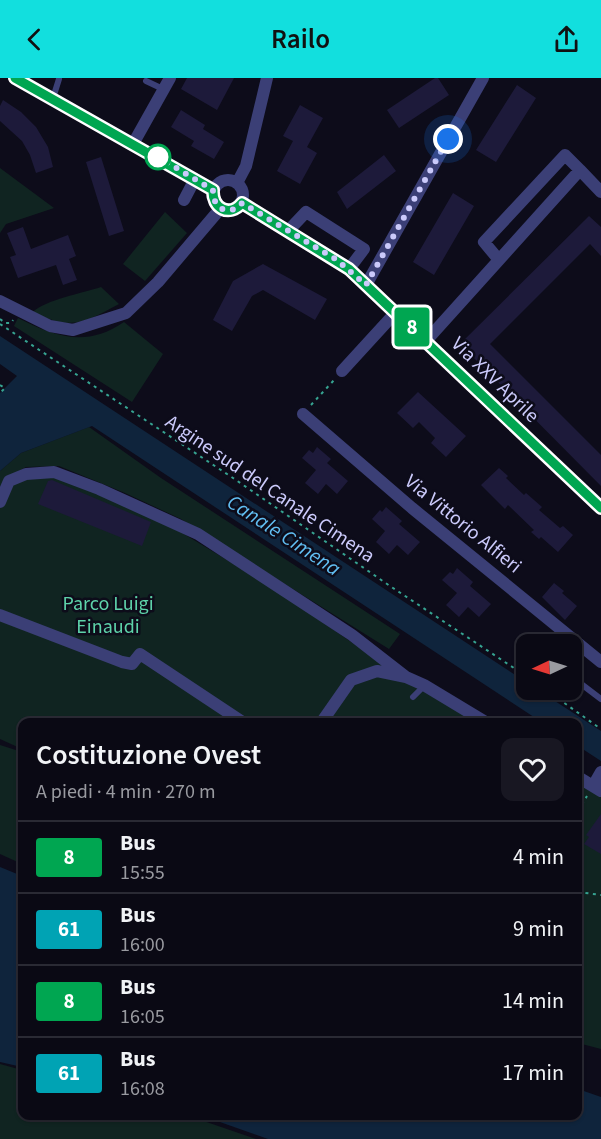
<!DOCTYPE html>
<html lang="it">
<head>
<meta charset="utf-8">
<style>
  body { margin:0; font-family:"Source Sans 3",sans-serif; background:#181722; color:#f1f3f6; height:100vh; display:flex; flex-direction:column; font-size:22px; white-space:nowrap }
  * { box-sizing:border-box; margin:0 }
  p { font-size:20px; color:#999aa0 }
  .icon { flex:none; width:33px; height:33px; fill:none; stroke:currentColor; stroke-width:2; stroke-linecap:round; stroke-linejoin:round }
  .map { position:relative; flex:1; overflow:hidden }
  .side { position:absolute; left:18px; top:640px; width:564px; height:402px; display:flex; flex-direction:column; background:#0a0914; border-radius:12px; box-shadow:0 2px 4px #0004,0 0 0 2px #2a2a34 }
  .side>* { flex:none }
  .badge { padding:0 12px; border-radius:4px; font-size:21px; line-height:39px }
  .needle { width:39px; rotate:266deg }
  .fabs { position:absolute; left:516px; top:556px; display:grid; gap:12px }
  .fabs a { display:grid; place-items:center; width:66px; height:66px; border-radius:12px; background:#0a0914; box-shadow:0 2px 4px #0004,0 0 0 2px #2a2a34; font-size:30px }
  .you { position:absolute; width:30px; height:30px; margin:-15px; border:4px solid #fff; border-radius:50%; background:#1a73e8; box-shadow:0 0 0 9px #1a73e833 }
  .map>.badge { position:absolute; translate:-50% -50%; box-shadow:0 0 0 3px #fff }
  .round { display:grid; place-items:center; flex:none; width:63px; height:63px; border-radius:12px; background:#181722 }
  .overview { display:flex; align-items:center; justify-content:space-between; height:102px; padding:0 18px }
  h1 { font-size:28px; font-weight:600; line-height:45px }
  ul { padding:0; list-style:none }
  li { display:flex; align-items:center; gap:18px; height:72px; padding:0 18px; border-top:2px solid #2a2a34 }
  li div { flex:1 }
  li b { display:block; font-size:22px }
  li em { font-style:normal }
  li .badge { min-width:66px; font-weight:700; text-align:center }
  header { display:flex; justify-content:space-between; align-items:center; height:78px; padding:0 18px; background:#12dfde; color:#111; font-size:27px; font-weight:600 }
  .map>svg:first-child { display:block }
  .green { fill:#102421 }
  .water { fill:#0f243c }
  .building { fill:#1d1a3a }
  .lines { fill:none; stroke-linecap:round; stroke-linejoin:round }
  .path { stroke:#36a391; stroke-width:2; stroke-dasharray:3 4.5; stroke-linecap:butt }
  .service { stroke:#3b3f76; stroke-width:6 }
  .minor { stroke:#3b3f76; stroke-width:12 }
  .line-casing { stroke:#fff; stroke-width:14 }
  .line { stroke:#00a651; stroke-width:9 }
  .walk { stroke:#cbcafb; stroke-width:6; stroke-dasharray:0 10.8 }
  .stop-dot { fill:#fff; stroke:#00a651; stroke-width:3 }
  .labels { text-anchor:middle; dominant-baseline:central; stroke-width:5; stroke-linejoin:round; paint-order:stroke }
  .street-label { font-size:20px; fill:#cbcafb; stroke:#0d0c1a }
  .park-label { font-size:20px; fill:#5ed3aa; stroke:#0d0c1a }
  .water-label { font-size:21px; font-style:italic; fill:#61bef2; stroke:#0d0c1a }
</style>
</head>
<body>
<header><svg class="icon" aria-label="back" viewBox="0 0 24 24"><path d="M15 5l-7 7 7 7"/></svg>Railo<svg class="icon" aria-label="share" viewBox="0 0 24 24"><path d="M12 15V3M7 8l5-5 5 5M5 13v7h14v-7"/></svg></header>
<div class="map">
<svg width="601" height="1061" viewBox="0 0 601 1061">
  <rect width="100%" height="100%" fill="#0d0c1a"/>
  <path class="green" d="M0 90 54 130 6 146 0 155Z
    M165 134 187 155 145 203 123 186Z
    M101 209 119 226C84 245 71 253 33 234 45 222 83 215 101 209Z
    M18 240C56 259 86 270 124 244L163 276 132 324 14 248Z
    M89 349 161 400 400 556 389 571 181 441 125 415 59 388 26 389 6 400 0 409V393L21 375Z
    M36 398 63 400 174 450 265 505 357 568 479 645H22V671L0 661V430L11 405Z
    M0 667 22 674V786L0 776Z
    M578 704 601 719V971L578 965Z
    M0 986 22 992V1038H189L256 1061H0Z"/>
  <path class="water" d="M0 258 526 604V612H538L601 653V683L578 668V645H543L92 348 21 375 0 393V315L17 298 0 286Z
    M0 789 22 798V989L0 984Z
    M578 1011 601 1019V1061H268L203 1038H578Z"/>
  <path class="building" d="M187 0H234L217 32 181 11Z
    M435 0H438L449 17 399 50 387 32Z
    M517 7 536 20 496 84 476 72Z
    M3 22 21 34 36 49 48 69 53 89 36 95 30 77 22 63 0 43V28Z
    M300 27 323 40 307 69 317 75 300 106 277 93 293 63 283 58Z
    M181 32 205 47 203 51 224 64 214 81 191 68 194 63 171 49Z
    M384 77 396 93 347 131 337 114Z
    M101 79 124 153 109 158 86 84Z
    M453 115 474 128 434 197 413 184Z
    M589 138 601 149V178L590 166 490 266 601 377V408L460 266Z
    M23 149 31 171 68 157 76 178 69 181 77 202 63 207 56 187 18 200 10 179 16 177 7 155Z
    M263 186 327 221 315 242 263 212 252 218 232 253 213 242 233 203Z
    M418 314 466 358 446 379 431 365 435 360 419 344 413 350 397 335Z
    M317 369 331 381 327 385 348 403 337 416 326 406 318 416 305 405 316 392 302 380 309 372 313 375Z
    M499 390 508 398 506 400 524 417 526 415 542 429 539 432 560 450 563 448 573 457 558 474 541 459 539 461 531 454 534 452 508 427 505 431 481 407Z
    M52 402 151 444 142 468 38 426 48 403Z
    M386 429 402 443 399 446 420 464 408 477 397 467 389 476 376 464 385 453 372 441 380 432 382 434Z
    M457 490 473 504 470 508 491 526 479 539 468 529 459 539 446 527 457 515 442 502 450 494 453 496Z
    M554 505 564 513 562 515 577 528 565 542 542 519Z
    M601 736V776L584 766 589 759 586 757Z"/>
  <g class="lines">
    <path class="path" d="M0 241 5 245H11L13 242
      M0 246 233 400 390 508 526 598
      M0 307 5 310 0 315
      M311 327 335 301
      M546 612 601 651
      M578 733 587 718
      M578 814 601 817"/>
    <path class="service" d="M146 3 163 11
      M53 20 59 1
      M560 567 568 557
      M572 599 601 621
      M413 619 424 608"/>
    <path class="minor" d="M15 0 213 112
      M133 66 170 0
      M213 117a15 15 0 1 1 30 0a15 15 0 1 1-30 0Z
      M237 105 246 88 267 0
      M184 122 195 101
      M241 125 349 191 601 430
      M288 153 306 134 364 171 349 191
      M499 182 484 164 565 77 580 92
      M366 207 483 0
      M0 223 50 248 73 252 126 235 158 204 220 131
      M426 263 580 92 601 114
      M342 293 396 234
      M303 336 412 430 601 584
      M0 424 9 403 26 396 54 394 99 411 198 456 352 557 406 599
      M0 537 122 584 132 586 140 576 244 645
      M321 645 351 602 377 593 406 599 424 607 487 645
      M578 699 601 713
      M593 708 601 694"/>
  </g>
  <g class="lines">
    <g class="line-casing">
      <path id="line" d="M15 0 213 112C212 130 229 140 242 125L349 191 601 430"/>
    </g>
    <use href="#line" class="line"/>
    <path class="walk" d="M158 79 213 112C212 130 229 140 242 125L337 182 366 207 448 61"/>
  </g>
  <circle class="stop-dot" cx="158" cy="79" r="12"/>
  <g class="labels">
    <g class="street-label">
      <text transform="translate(495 302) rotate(44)">Via XXV Aprile</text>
      <text transform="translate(270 411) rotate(34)">Argine sud del Canale Cimena</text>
      <text transform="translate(463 446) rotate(39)">Via Vittorio Alfieri</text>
    </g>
    <g class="park-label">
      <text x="108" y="526">Parco Luigi<tspan x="108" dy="23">Einaudi</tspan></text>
    </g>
    <g class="water-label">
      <text transform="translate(284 457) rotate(33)">Canale Cimena</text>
    </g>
  </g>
</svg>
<div class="fabs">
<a><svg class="needle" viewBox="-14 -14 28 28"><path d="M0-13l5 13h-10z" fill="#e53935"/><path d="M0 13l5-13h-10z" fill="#999aa0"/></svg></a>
</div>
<div class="you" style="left:448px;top:61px"></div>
<b class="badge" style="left:412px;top:249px;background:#00a651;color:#fff">8</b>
<section class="side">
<div class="overview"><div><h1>Costituzione Ovest</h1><p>A piedi · 4 min · 270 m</p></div><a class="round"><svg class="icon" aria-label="heart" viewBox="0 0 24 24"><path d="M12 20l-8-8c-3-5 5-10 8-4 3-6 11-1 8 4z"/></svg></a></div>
<ul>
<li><span class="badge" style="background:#00a651;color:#fff">8</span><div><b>Bus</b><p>15:55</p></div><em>4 min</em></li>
<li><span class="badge" style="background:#00a3b4;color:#fff">61</span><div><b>Bus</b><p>16:00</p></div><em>9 min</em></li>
<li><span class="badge" style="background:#00a651;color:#fff">8</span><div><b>Bus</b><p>16:05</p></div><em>14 min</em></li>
<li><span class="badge" style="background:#00a3b4;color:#fff">61</span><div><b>Bus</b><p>16:08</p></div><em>17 min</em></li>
</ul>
</section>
</div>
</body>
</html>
